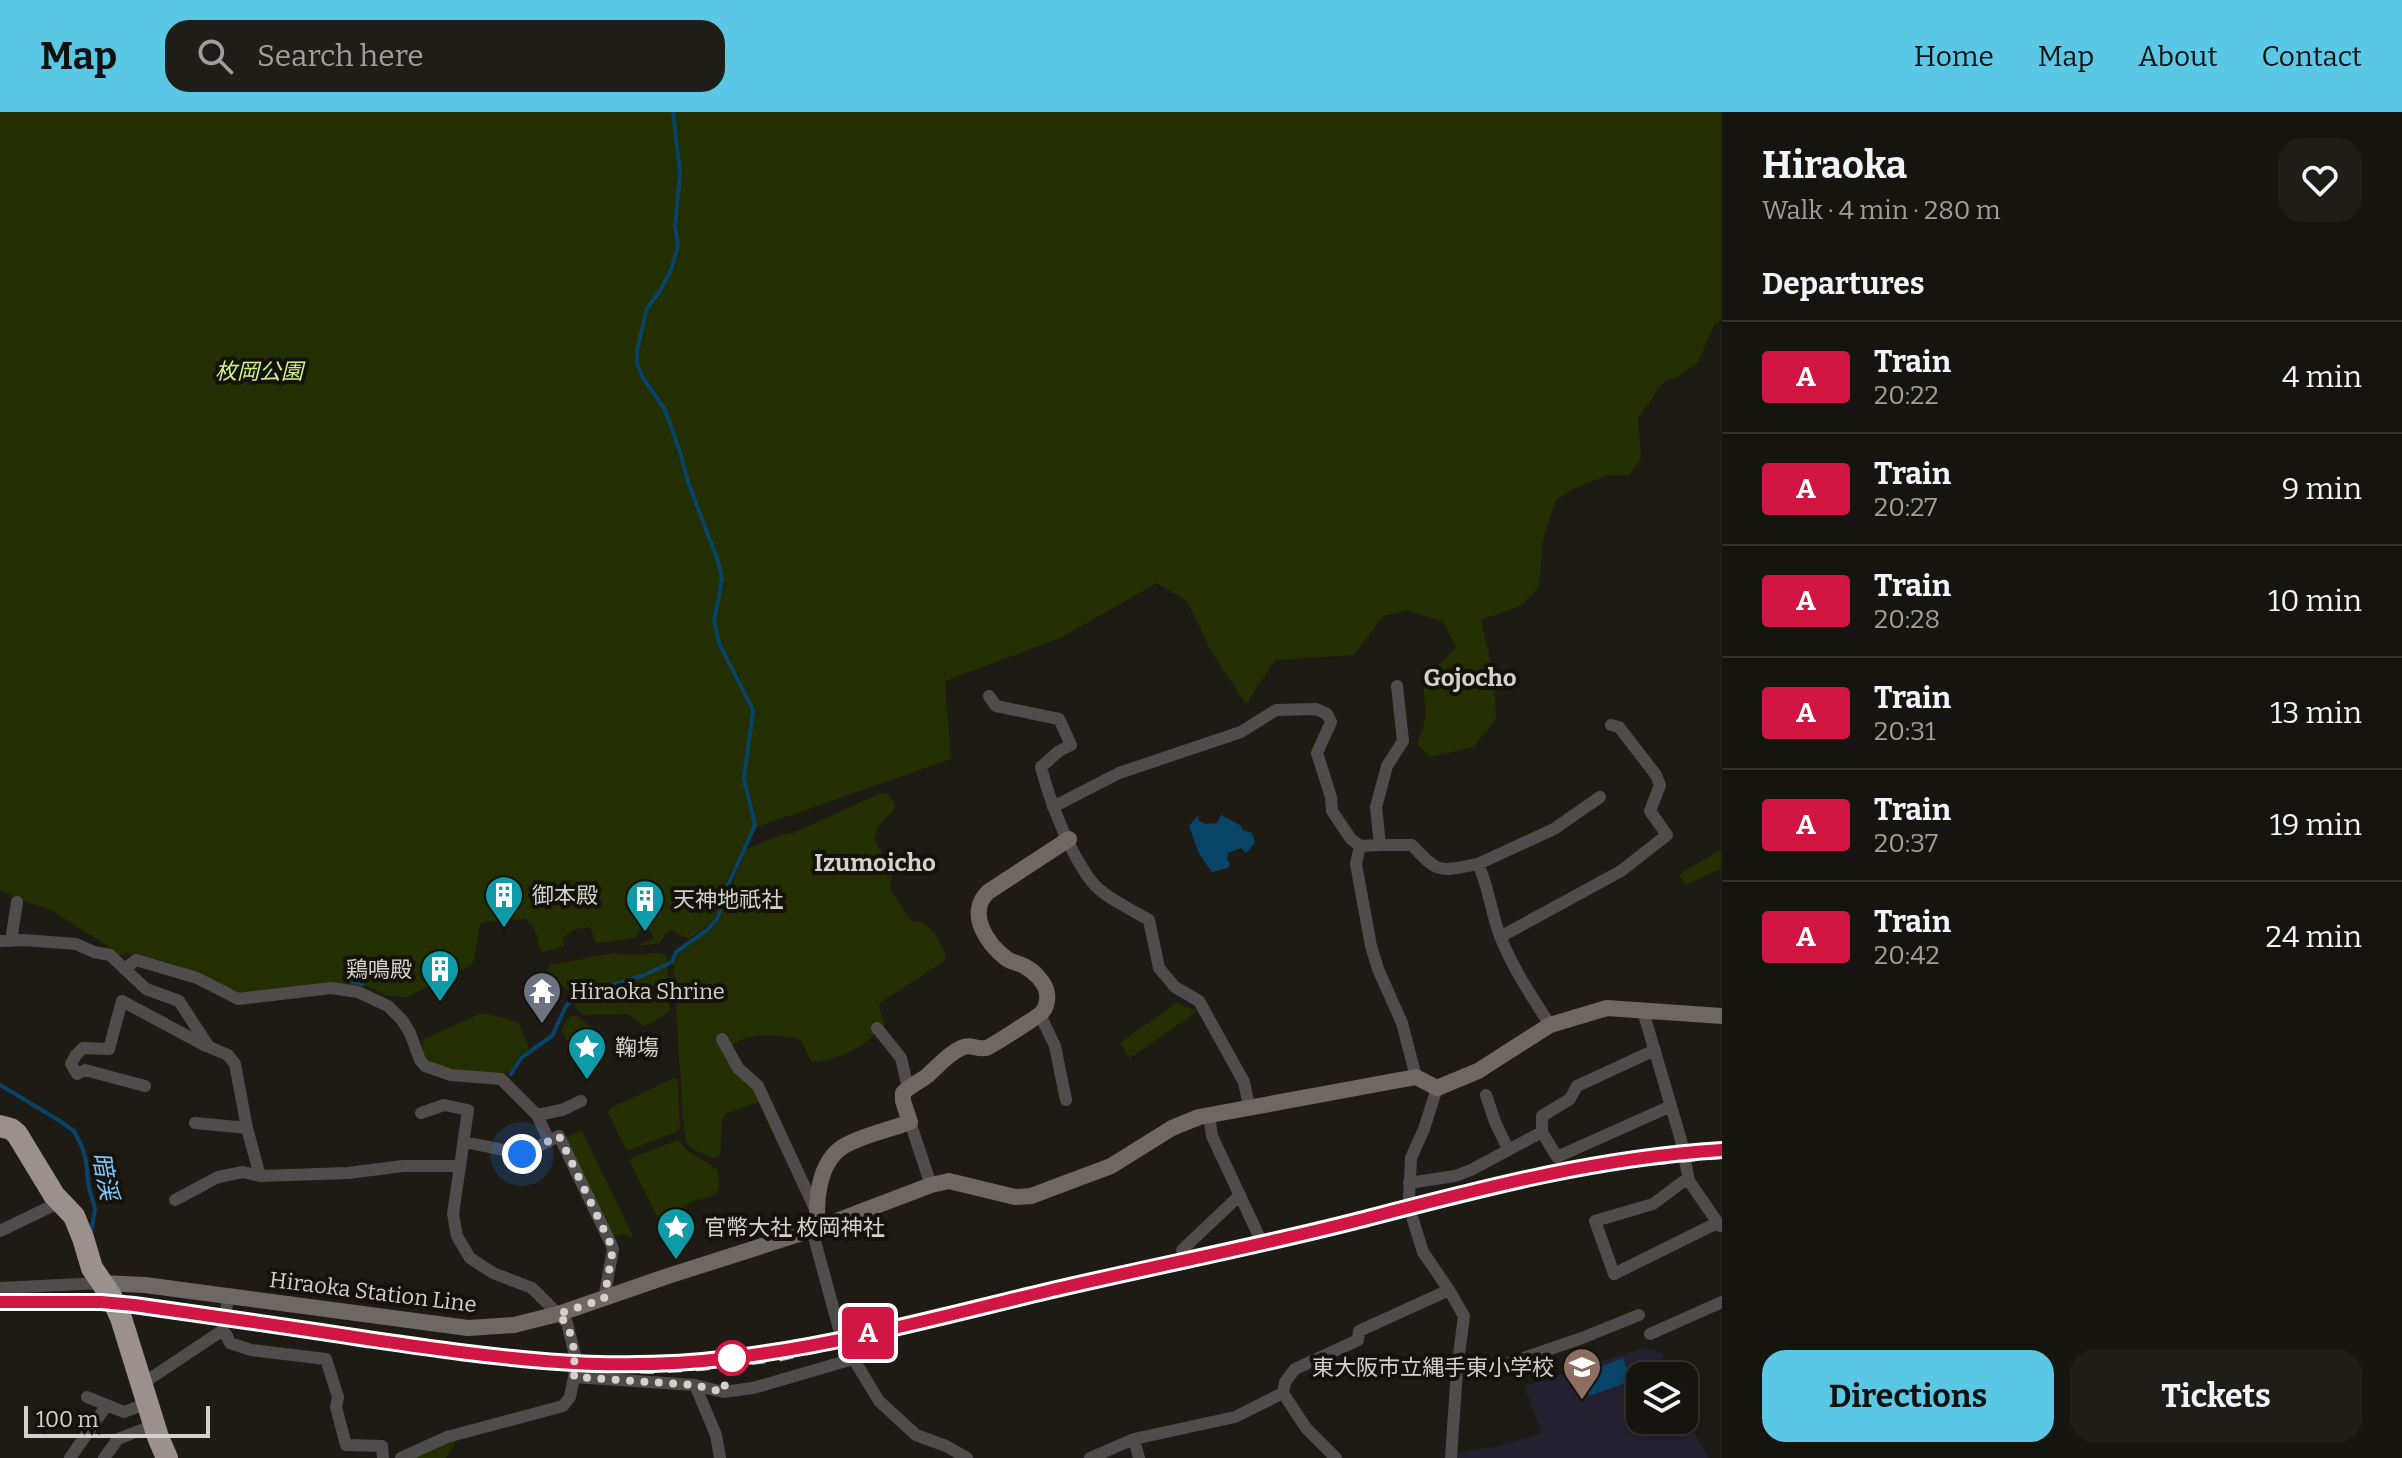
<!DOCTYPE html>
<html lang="en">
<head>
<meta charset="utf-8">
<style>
  body { margin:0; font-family:Bitter,"Noto Sans JP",serif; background:#1f1d18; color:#f1f3f6; height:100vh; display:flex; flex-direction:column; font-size:30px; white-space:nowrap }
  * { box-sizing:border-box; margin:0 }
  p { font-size:26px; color:#9e9e9e }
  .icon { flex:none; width:44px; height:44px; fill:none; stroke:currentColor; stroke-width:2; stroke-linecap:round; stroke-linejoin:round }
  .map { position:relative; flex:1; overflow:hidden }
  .drawer { display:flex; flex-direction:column; background:#16140f; width:680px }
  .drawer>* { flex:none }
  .badge { padding:0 16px; border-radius:6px; font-size:28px; line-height:52px }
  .controls { position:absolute; left:1626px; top:1250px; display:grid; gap:16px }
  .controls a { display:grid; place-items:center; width:72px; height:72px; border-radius:16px; background:#16140f; box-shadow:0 4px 12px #0003,0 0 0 2px #35332f; font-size:40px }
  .scale { position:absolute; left:24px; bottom:20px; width:186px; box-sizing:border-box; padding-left:8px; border:4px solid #d4d1cc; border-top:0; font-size:22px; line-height:28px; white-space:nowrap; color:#d4d1cc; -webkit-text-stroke:6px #15120b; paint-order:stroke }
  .you { position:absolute; width:40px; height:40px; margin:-20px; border:6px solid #fff; border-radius:50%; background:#1a73e8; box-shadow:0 0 0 12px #1a73e833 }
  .map>.badge { position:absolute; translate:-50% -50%; box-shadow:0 0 0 4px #fff }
  h2 { padding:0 40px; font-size:30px; line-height:72px }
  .round { display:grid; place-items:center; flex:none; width:84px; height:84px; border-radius:24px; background:#1f1d18 }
  .head { display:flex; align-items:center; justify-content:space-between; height:136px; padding:0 40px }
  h1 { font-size:38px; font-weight:700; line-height:60px }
  .action { display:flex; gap:16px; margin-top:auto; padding:16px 40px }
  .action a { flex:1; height:92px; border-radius:24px; background:#5ac8e5; color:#111; font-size:32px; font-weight:700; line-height:92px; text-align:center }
  .action a+a { background:#1f1d18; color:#f1f3f6 }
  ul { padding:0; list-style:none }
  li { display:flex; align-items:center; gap:24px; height:112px; padding:0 40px; border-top:2px solid #35332f }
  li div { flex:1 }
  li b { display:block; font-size:30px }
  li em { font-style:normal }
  li .badge { min-width:88px; font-weight:700; text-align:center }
  header { display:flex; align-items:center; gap:48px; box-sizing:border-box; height:112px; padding:0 40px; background:#5ac8e5; color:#111 }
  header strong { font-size:38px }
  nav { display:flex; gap:44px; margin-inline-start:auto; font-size:28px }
  .search { width:560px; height:72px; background:#1f1d18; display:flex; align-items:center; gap:20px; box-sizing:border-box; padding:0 28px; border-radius:24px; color:#9e9e9e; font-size:30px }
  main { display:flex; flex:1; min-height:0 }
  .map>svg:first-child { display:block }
  .education { fill:#232030 }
  .green { fill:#232f01 }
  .water { fill:#074468 }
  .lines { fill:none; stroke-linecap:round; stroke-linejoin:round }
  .stream { stroke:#074468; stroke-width:4 }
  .street-tunnel { stroke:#393630; stroke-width:12; stroke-dasharray:12 6; stroke-linecap:butt }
  .street { stroke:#504c4b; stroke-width:12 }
  .secondary { stroke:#6e6865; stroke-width:16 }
  .highway { stroke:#9b908c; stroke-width:22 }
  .rail { stroke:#c0bdb7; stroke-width:4; stroke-dasharray:14 14; stroke-linecap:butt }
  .line-casing { stroke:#fff; stroke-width:18 }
  .line { stroke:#d21644; stroke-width:12 }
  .walk { stroke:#d4d1cc; stroke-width:8; stroke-dasharray:0 14.4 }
  .stop-dot { fill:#fff; stroke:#d21644; stroke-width:4 }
  .labels { text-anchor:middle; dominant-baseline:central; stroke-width:8; stroke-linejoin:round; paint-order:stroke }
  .park-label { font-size:22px; font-style:italic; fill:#cef18a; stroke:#15120b }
  .poi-label { font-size:22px; fill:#d4d1cc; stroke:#15120b; text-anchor:start }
  .street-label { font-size:22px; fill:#d4d1cc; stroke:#15120b }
  .neighbourhood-label { font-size:24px; font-weight:bold; fill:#d4d1cc; stroke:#15120b }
  .water-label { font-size:24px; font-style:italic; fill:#7dc8ff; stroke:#15120b }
</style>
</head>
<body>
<header>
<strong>Map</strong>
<div class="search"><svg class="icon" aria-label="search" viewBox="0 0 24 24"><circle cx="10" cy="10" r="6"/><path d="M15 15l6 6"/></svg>Search here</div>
<nav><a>Home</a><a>Map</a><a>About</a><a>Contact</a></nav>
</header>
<main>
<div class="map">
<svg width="1722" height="1346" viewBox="0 0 1722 1346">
  <rect width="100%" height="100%" fill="#1e1b14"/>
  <path class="education" d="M1646 1235 1664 1242 1659 1258 1651 1264H1640V1271L1630 1275 1646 1322 1689 1309 1708 1346H1457L1458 1340 1495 1335 1542 1321 1524 1274Z"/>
  <path class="green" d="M0 0H1722V208L1715 211 1698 250 1678 265 1664 269 1638 307 1641 347 1629 363H1608L1575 376 1556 388 1543 427 1539 475 1520 494 1481 508 1494 564 1496 606 1474 635 1430 645 1417 632 1426 606 1423 570 1456 535 1443 510 1408 498 1383 504 1354 543 1275 548 1246 592 1212 541 1187 489 1157 471 1060 526 945 569 951 647 751 717 726 772 714 808 689 827 671 818 666 821 660 831 639 834V833L654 826 648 815 639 819 638 824 635 826 597 831 595 830 590 815 572 818 563 826 564 834 562 835 543 840 540 838C539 826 535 815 526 807L483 810 480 813 474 849 469 854 407 885 384 883 368 874 242 883 168 850 134 842 117 843 106 833 51 798 16 786 0 778Z
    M888 681 895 693 893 699 877 715 875 728 892 762 890 777 911 808 914 810 921 809 934 820 946 844 944 849 880 891 879 895 885 913C865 934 843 947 813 950 805 944 807 934 800 928 795 924 786 925 780 924 755 922 745 923 724 938L756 976 762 989 725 1002 722 1009 720 1043 714 1047 691 1036 686 1030 683 1006 674 865V851L679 841 715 813 720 803 746 737 780 723 791 722 879 682Z
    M1722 737V761L1720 757 1686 773 1679 762Z
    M614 841 626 843 662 841 667 846 670 897 665 903 644 914 627 902 584 903 575 895 567 877 562 873 554 875 546 861 550 853Z
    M1176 891 1198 899 1130 946 1120 931Z
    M479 902H489L518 910 530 938 520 943 510 960C483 966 450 958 425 948L422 941 424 927Z
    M573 903C588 907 601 929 606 943 601 950 591 958 582 957L562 919 565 910Z
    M674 966 678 968 680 1013 678 1019 630 1038 626 1037 608 1001 611 996Z
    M579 1019 583 1021 634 1126 623 1122 613 1125 566 1025Z
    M678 1028 687 1038 717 1057C728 1097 698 1079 684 1095 681 1100 678 1109 676 1114L682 1137 674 1138 630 1050 631 1046Z
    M457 1327 446 1346H410Z"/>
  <path class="water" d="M1198 703 1199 709 1205 712 1217 711 1221 703 1240 713 1243 718 1252 721 1255 731 1246 741 1241 736 1228 741 1227 748 1230 751 1228 756 1212 760 1199 742 1189 714Z
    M352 852 367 855 364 874 350 871Z
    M1623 1246 1631 1269 1589 1284 1580 1262Z"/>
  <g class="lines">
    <path class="stream" d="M511 962 521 946 552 924 566 894 575 885 644 863 672 850 676 840 707 818 717 807 728 773 755 713 744 667 753 598 719 531 714 509 722 467 718 449 688 370 680 340 665 298 643 266 637 252V239L647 196 660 179 671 158 678 134 675 115 680 61 673 0
      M0 973 60 1009 74 1019 82 1035 86 1049 89 1076 95 1097 91 1121"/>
    <path class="street-tunnel" d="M1409 1086 1413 1108"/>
    <path class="street" d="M1397 574 1403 629 1387 654 1376 695 1380 733H1412C1439 763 1440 759 1478 752 1489 775 1491 801 1500 824 1512 855 1532 885 1550 913
      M989 584 996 594 1059 607 1071 633 1059 639 1041 655C1050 690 1070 742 1092 770 1105 786 1131 797 1149 808L1159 856 1175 875 1199 889 1244 970 1249 994
      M1053 695 1119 661 1241 620 1276 598 1316 597 1327 602 1331 610 1317 641 1331 685 1332 699 1351 727 1360 734 1380 733
      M1360 734 1356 752 1371 834 1378 857 1402 911 1416 965
      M1478 752 1554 717 1600 685
      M1500 825 1621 759 1667 723 1650 699 1660 673 1656 663 1619 615 1611 613
      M0 829 24 828 76 832 94 840 110 843 146 877 179 889 209 935 228 943 235 952 247 1016 260 1064
      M11 829 17 790
      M125 857 136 848 197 866 238 887 331 876 358 880 388 894 402 908 410 921 420 948 425 954 451 963 501 967 537 1003 549 1029 559 1024 611 1132 613 1137 604 1187
      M1643 899 1681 1028 1689 1069 1720 1114
      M1040 903 1055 934 1066 988
      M877 916 901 946 908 976
      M722 927 738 956 758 974 816 1099
      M145 974 85 958 77 962 71 952 76 943 83 936 109 937 122 889 206 934
      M1486 983 1495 1010 1508 1037
      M421 1001 444 993 468 998 460 1054
      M537 1003 562 998 581 989
      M1209 1003 1212 1024 1258 1122
      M910 1010 931 1073
      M195 1011 247 1016
      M1542 1020V1004L1570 987 1577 974 1655 938
      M465 1030 522 1042 549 1029
      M1688 1066 1653 1092 1595 1109 1614 1162 1717 1111
      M1409 1071 1455 1064 1471 1058 1542 1020 1557 1045 1671 994
      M1409 1086 1411 1046 1424 1017 1437 976
      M175 1088 218 1065 243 1060 260 1064 348 1061 403 1054H460L453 1102 457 1124 470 1146 493 1161 532 1176 567 1211 575 1243 574 1265 570 1285 563 1294 447 1325 401 1346
      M1413 1108 1423 1140 1449 1178 1464 1204 1457 1258 1451 1346
      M812 1118 842 1228 879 1289 916 1323 946 1334 967 1346
      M0 1119 60 1090
      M1182 1138 1240 1083
      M0 1176 101 1171
      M226 1200 228 1184
      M221 1221 226 1222 230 1231 251 1238 326 1247 338 1285 336 1295 346 1333 382 1334 383 1346
      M1650 1222 1722 1190
      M1457 1258 1500 1254 1582 1226 1639 1203
      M574 1265 695 1273 723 1280 753 1276 853 1247
      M142 1272 223 1218
      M695 1273 716 1323 720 1346
      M87 1285 124 1300 148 1291
      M1134 1327 1139 1346
      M70 1346 107 1293
      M104 1346 118 1327 154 1313
      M1090 1346 1134 1327 1235 1305 1283 1281
      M1336 1346 1306 1316 1283 1281 1285 1270 1295 1257 1358 1228 1359 1219 1449 1178"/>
    <path class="secondary" d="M818 1116C815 1090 818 1050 844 1034 863 1023 889 1018 910 1010L903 989V981C910 973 920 970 928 963 939 953 948 942 961 936 970 931 977 938 986 936 990 935 1041 903 1043 899 1046 896 1048 887 1047 882 1046 871 1034 859 1024 854 1019 851 1013 851 1007 847 987 832 966 801 988 780L1069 727
      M101 1171 145 1173 468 1216 514 1213 558 1202 668 1164 818 1116 931 1073 949 1069 1015 1085 1031 1084 1111 1054 1172 1016 1199 1005 1416 965 1437 976 1478 959 1550 913 1607 896 1722 904"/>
    <path class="highway" d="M0 1014 11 1017 17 1022 54 1083 74 1104 83 1126 92 1156 111 1184 121 1206 158 1325 167 1346"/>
    <path class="rail" d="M0 1197H103L137 1200 534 1255 649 1260 702 1257 777 1248 845 1233 1133 1165 1326 1123 1483 1082 1551 1067 1607 1056 1722 1045"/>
  </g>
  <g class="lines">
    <g class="line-casing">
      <path id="line" d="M0 1190H101L134 1193C212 1204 290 1215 367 1227 491 1245 605 1262 730 1246 838 1233 943 1204 1048 1179 1150 1155 1254 1135 1356 1109 1479 1077 1594 1046 1722 1038"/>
    </g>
    <use href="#line" class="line"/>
    <path class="walk" d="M522 1042 559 1024 613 1137 604 1187 558 1202C575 1219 575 1242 574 1265L695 1273 723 1280 732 1246"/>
  </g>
  <defs>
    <g id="building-pin" transform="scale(2)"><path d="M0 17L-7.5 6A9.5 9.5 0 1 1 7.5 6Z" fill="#0f9aa8" stroke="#15120b"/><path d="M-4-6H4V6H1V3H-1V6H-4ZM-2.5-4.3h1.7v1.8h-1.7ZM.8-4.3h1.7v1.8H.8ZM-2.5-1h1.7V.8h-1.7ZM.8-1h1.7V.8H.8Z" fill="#fff"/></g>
    <g id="temple-pin" transform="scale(2)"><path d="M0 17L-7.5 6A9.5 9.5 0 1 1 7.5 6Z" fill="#6b7280" stroke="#15120b"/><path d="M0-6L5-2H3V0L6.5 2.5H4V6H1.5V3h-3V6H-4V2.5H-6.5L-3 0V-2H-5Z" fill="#fff"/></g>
    <g id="sight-pin" transform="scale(2)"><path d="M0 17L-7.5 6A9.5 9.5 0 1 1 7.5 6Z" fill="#0f9aa8" stroke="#15120b"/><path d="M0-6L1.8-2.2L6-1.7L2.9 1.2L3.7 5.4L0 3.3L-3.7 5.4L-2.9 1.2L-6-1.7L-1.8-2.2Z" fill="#fff"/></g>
    <g id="school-pin" transform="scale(2)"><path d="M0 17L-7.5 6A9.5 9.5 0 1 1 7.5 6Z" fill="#8d6e63" stroke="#15120b"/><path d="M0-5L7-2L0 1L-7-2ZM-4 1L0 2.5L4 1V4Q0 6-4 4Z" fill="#fff"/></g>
  </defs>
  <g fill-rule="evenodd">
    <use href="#building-pin" x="504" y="783"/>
    <use href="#building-pin" x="645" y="787"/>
    <use href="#building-pin" x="440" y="857"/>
    <use href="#temple-pin" x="542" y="879"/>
    <use href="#sight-pin" x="587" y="935"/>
    <use href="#sight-pin" x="676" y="1115"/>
    <use href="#school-pin" x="1582" y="1255"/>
  </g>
  <circle class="stop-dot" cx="732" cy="1246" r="16"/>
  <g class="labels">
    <g class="park-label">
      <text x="259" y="259">枚岡公園</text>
    </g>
    <g class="poi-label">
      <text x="532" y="783">御本殿</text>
      <text x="673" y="787">天神地祇社</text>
      <text x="412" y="857" text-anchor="end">鶏鳴殿</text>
      <text x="570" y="879">Hiraoka Shrine</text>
      <text x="615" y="935">鞠塲</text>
      <text x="704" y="1115">官幣大社 枚岡神社</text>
      <text x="1554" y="1255" text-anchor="end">東大阪市立縄手東小学校</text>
    </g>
    <g class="street-label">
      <text transform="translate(373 1180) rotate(7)">Hiraoka Station Line</text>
    </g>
    <g class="neighbourhood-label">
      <text x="1470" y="566">Gojocho</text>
      <text x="875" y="751">Izumoicho</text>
    </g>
    <g class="water-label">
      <text transform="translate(105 1064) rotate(79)">暗渓</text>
    </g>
  </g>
</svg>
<div class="controls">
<a><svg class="icon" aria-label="layers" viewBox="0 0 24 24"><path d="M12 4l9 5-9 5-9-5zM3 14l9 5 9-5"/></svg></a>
</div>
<div class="scale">100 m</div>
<div class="you" style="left:522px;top:1042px"></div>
<b class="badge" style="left:868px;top:1221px;background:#d21644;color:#fff">A</b>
</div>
<section class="drawer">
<div class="head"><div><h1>Hiraoka</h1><p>Walk · 4 min · 280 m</p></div><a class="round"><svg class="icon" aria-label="heart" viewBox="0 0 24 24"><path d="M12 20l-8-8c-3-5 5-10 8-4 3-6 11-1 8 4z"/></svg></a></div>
<h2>Departures</h2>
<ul>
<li><span class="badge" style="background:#d21644;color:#fff">A</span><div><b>Train</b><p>20:22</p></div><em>4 min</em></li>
<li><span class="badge" style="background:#d21644;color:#fff">A</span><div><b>Train</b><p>20:27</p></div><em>9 min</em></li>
<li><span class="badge" style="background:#d21644;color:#fff">A</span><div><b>Train</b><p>20:28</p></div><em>10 min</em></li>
<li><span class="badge" style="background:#d21644;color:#fff">A</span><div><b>Train</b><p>20:31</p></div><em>13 min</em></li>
<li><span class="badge" style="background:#d21644;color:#fff">A</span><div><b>Train</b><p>20:37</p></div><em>19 min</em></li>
<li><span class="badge" style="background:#d21644;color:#fff">A</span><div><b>Train</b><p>20:42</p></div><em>24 min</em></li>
</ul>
<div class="action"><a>Directions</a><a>Tickets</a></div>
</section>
</main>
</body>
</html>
